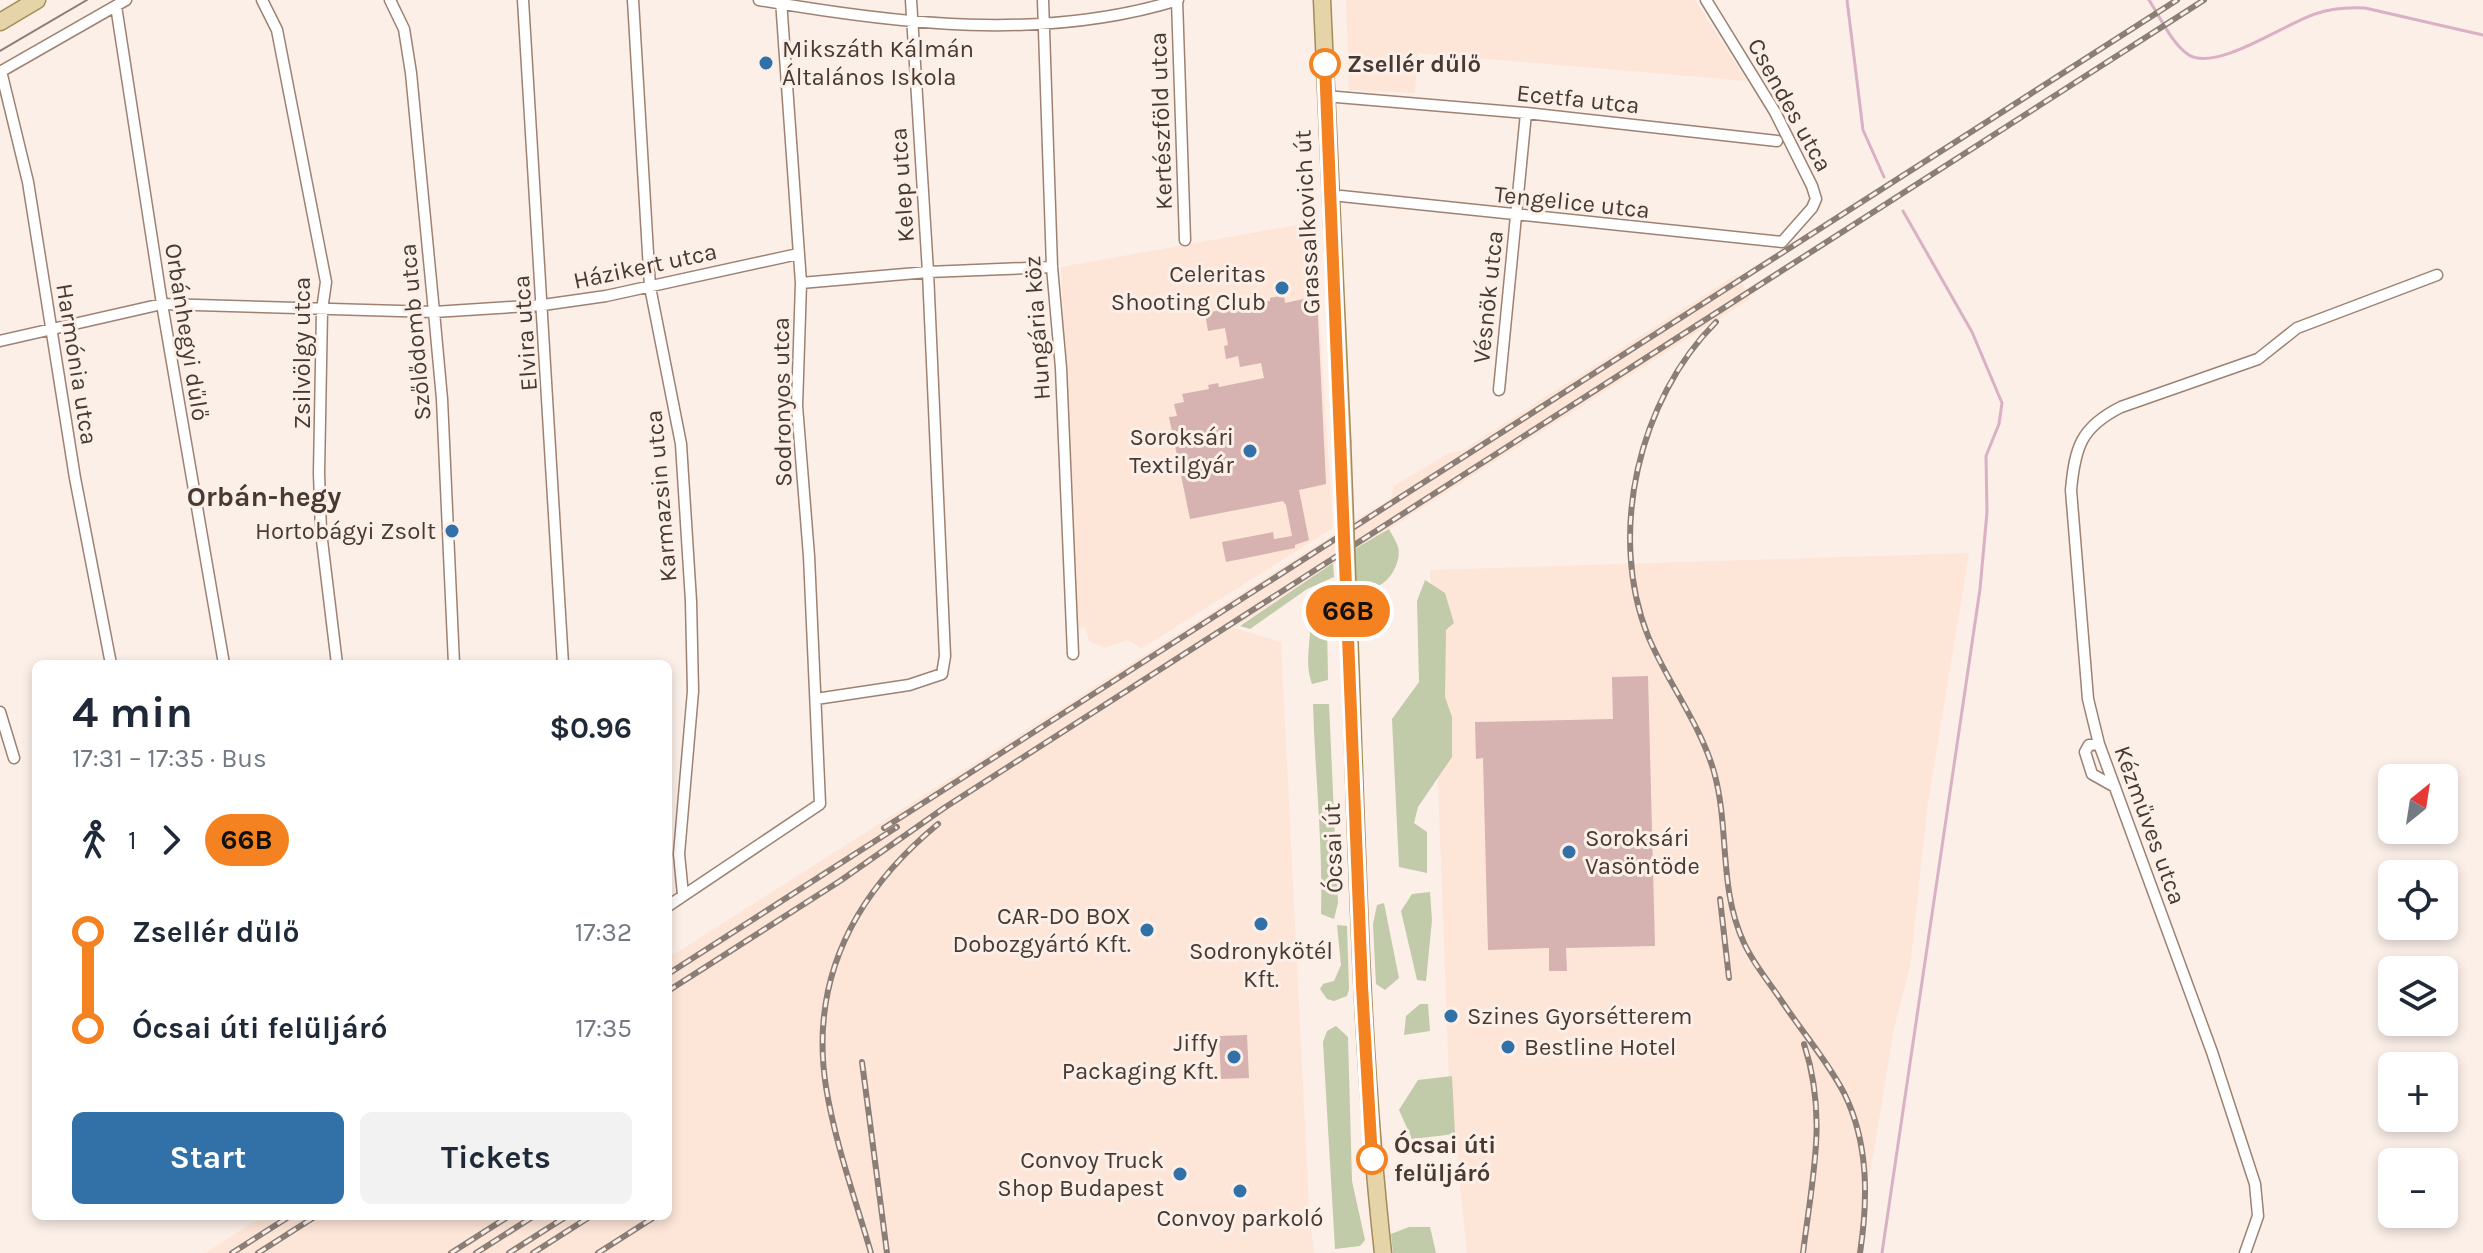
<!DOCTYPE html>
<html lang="en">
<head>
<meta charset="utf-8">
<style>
  body { margin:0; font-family:Karla,sans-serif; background:#f2f2f3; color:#1f2937; height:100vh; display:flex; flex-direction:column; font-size:30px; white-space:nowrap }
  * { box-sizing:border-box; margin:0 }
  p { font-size:26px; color:#747a83 }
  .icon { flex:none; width:44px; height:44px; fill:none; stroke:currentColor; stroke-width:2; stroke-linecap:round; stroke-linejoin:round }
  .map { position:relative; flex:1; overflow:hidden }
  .drawer { position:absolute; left:32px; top:660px; width:640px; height:560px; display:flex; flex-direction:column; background:#fff; border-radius:12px; box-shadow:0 4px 12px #0003 }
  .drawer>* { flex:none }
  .badge { padding:0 16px; border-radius:26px; font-size:28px; line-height:52px }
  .needle { width:52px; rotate:30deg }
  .fabs { position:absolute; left:2378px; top:764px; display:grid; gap:16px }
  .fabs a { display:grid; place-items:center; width:80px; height:80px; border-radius:12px; background:#fff; box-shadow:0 4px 12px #0003; font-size:40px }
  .map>.badge { position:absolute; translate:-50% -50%; box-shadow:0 0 0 4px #fff }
  .legs { display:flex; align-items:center; gap:12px; height:88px; padding:0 40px; font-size:26px }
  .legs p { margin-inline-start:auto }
  .head { display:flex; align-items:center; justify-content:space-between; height:136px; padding:0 40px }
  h1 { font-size:44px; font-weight:700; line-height:60px }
  .button { display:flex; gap:16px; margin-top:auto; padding:16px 40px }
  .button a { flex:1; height:92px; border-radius:12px; background:#3171a7; color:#fff; font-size:32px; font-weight:700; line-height:92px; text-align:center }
  .button a+a { background:#f2f2f3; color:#1f2937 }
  ul { padding:0 40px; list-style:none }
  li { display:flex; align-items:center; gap:28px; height:96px; font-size:30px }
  li i { display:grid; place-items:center; width:12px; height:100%; margin:0 10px; background:currentColor }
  li i::after { content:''; width:20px; height:20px; margin:-10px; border:6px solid; border-radius:50%; background:#fff }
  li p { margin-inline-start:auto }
  li:first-child i { background:linear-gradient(#0000 50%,currentColor 0) }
  li:last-child i { background:linear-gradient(currentColor 50%,#0000 0) }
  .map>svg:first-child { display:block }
  .built { fill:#fde6d8 }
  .green { fill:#c1caa9 }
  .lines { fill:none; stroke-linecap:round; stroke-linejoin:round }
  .stream { stroke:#d9b0c4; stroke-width:3 }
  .building { fill:#d6b2b1 }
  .street-casing { stroke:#9d8271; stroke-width:13 }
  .primary-casing { stroke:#a48b5a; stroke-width:19 }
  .street { stroke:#fff; stroke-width:10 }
  .primary { stroke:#e6d4a9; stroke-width:16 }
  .tram { stroke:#8a7e77; stroke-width:2 }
  .rail-casing { stroke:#8a7e77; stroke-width:6 }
  .rail { stroke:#fbefe8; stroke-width:3; stroke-dasharray:9; stroke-linecap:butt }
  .primary-bridge-casing { stroke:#a48b5a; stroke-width:19; stroke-linecap:butt }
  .primary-bridge { stroke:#e6d4a9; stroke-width:16 }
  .line-1-casing { stroke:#fff; stroke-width:18 }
  .line-1 { stroke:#f58220; stroke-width:12 }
  .poi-dot { fill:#3171a7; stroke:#fbefe8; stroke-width:3 }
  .stop-1-dot { fill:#fff; stroke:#f58220; stroke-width:4 }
  .labels { text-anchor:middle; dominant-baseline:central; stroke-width:6; stroke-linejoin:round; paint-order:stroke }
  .poi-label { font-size:24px; fill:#463a33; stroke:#fbefe8; text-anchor:end }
  .stop-label { font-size:24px; font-weight:bold; fill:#463a33; stroke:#fbefe8; text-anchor:start }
  .street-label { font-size:24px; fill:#463a33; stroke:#fbefe8 }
  .quarter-label { font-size:28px; font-weight:bold; fill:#463a33; stroke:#fbefe8 }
</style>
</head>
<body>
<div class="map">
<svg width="2483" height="1253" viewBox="0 0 2483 1253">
  <rect width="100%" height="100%" fill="#fbefe8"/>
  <path class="built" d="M1346 0H1695L1747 81 1418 53 1415 93 1349 90Z
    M1313 222 1333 528 1141 649 1128 640 1104 648 1089 641 1085 627 1077 628 1075 609 1061 267Z
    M1737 274 1750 299 1234 628 1281 642 1309 1207 1314 1253H205L263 1216H668V958L1391 498 1394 486 1447 454 1463 450Z
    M1969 553 1928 802 1910 967 1894 1028 1873 1157 1862 1204 1860 1253H1467L1449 1080 1430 570Z"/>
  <path class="green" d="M1389 529C1392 535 1396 541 1398 547 1402 561 1389 586 1373 587 1367 588 1360 584 1354 582L1353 550Z
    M1333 563 1334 577 1307 589 1250 629 1240 626Z
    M1425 580 1445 593 1454 623 1446 630 1445 697 1452 717V757L1418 807 1414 823 1427 832V873L1399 867 1392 719 1419 682 1417 601Z
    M1322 614 1327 622 1328 680 1312 684C1304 662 1311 645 1310 623Z
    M1313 704H1329L1338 903 1334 919 1321 914C1323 844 1315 775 1313 704Z
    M1430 892 1432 920 1426 981 1417 980 1401 911 1412 894Z
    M1384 903 1399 978 1385 990 1376 984 1373 924 1377 905Z
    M1337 925 1347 926 1349 989 1347 996 1334 1001 1327 999 1320 989 1323 984 1334 981 1341 965Z
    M1420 1004H1428L1430 1031 1404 1035 1406 1016Z
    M1336 1026 1348 1037 1352 1181 1365 1240 1360 1246 1335 1249 1323 1042 1327 1031Z
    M1452 1076 1455 1134 1412 1139 1399 1110 1418 1080Z
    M1409 1227H1430L1436 1253H1393L1391 1234Z"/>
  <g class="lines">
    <path class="stream" d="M1847 0 1863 130 1884 177
      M2149 0C2160 17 2172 44 2189 55 2217 72 2286 23 2315 14 2332 8 2348 7 2365 8L2483 35
      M1882 1253 1980 589 1987 512 1986 456 1999 424 2002 403 1972 332 1903 211"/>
  </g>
  <path class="building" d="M1284 295 1285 303 1317 296 1326 484 1299 490 1309 540 1295 545V548L1226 562 1222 542 1273 532 1274 539 1292 536 1286 505 1283 501 1190 519 1169 417 1177 416 1174 404 1184 402 1182 394 1209 389 1208 385 1218 383 1219 387 1264 378 1261 363 1240 367 1238 356 1226 359 1224 346 1228 345 1225 328 1208 331 1205 313 1270 301V298Z
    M1648 676 1655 946 1566 948 1567 971H1549V948L1488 950 1483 758 1476 759 1475 722 1613 719 1612 677Z
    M1247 1035 1249 1078 1221 1079 1219 1036Z"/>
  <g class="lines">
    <g class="street-casing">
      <path id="street" d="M262 0 277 30 326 282 322 310 319 473 321 532 337 664
        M390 0 404 29 411 73 434 312 442 399 454 664
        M523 0 563 664
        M633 0 650 287 681 444 691 601 693 691 679 854 683 895
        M759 0C897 24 1042 42 1178 0
        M1043 0 1052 267 1061 368 1073 654
        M1177 0 1185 240
        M116 6 162 304 224 664
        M1 71 28 182 75 478 111 664
        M0 72 126 0
        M1325 96 1526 113 1777 141
        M1341 196 1782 242 1812 208 1816 199 1812 186 1775 112 1706 0
        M801 283 928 272 1052 267
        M0 341 162 304 434 312 543 305 606 296 798 254
        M1499 390 1526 113
        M816 699 909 685 942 674 945 656 928 272 911 0
        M0 712 14 758
        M2099 744 2089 745 2085 752 2092 774 2115 787
        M668 906 820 804 809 556 797 406 801 283 781 0
        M2245 1253 2258 1216 2255 1184 2212 1052 2099 744 2088 699 2071 490C2075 447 2081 427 2121 407L2258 359 2297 328 2437 275"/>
    </g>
    <g class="primary-casing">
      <path id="primary" d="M1322 0 1342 441
        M0 22 37 0
        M1349 630C1357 838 1360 1046 1383 1253"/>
    </g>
    <use href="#street" class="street"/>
    <use href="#primary" class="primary"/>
    <path class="tram" d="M0 51 87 0"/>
    <g class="rail-casing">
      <path id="rail" d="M1716 322C1639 399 1607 533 1648 636 1667 682 1700 723 1714 772 1730 829 1718 887 1744 943 1754 965 1770 983 1783 1003 1803 1033 1828 1062 1844 1093 1869 1143 1868 1200 1860 1253
        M884 828 2177 0
        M1720 899 1729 978
        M668 974 897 827
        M668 991 840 881 944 808 2204 0
        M862 1062 887 1253
        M232 1253 290 1216
        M258 1253 316 1216
        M451 1253 509 1216
        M476 1253 534 1216
        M509 1253 567 1216
        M533 1253 591 1216
        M598 1253 656 1216
        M871 1253C855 1198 835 1143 826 1087 809 978 856 892 938 824
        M1803 1253C1812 1178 1828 1117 1804 1044"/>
    </g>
    <use href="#rail" class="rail"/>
    <g class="primary-bridge-casing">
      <path id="primary-bridge" d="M1342 441 1349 630"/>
    </g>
    <use href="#primary-bridge" class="primary-bridge"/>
  </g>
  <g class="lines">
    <g class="line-1-casing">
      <path id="line-1" d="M1325 64 1362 986 1372 1159"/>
    </g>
    <use href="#line-1" class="line-1"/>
  </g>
  <g class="poi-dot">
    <circle cx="766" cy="63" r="8"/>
    <circle cx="1282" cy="288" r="8"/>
    <circle cx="1250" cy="451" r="8"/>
    <circle cx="452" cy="531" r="8"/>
    <circle cx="1569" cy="852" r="8"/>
    <circle cx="1261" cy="924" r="8"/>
    <circle cx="1147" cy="930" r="8"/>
    <circle cx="1451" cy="1016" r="8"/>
    <circle cx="1508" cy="1047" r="8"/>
    <circle cx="1234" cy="1057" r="8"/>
    <circle cx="1180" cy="1174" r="8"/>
    <circle cx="1240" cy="1191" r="8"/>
  </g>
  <g class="stop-1-dot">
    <circle cx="1325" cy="64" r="14"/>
    <circle cx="1372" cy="1159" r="14"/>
  </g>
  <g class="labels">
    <g class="poi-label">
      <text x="782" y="49" text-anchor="start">Mikszáth Kálmán<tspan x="782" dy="28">Általános Iskola</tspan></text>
      <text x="1266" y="274">Celeritas<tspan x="1266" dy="28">Shooting Club</tspan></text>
      <text x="1234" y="437">Soroksári<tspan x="1234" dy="28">Textilgyár</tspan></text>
      <text x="436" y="531">Hortobágyi Zsolt</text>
      <text x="1585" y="838" text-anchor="start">Soroksári<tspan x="1585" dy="28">Vasöntöde</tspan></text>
      <text x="1131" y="916">CAR-DO BOX<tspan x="1131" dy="28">Dobozgyártó Kft.</tspan></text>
      <text x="1261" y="951" text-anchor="middle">Sodronykötél<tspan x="1261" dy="28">Kft.</tspan></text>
      <text x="1467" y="1016" text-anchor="start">Szines Gyorsétterem</text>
      <text x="1218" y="1043">Jiffy<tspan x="1218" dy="28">Packaging Kft.</tspan></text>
      <text x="1524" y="1047" text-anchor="start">Bestline Hotel</text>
      <text x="1164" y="1160">Convoy Truck<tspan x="1164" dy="28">Shop Budapest</tspan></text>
      <text x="1240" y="1218" text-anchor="middle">Convoy parkoló</text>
    </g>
    <g class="stop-label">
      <text x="1347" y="64">Zsellér dűlő</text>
      <text x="1394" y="1145">Ócsai úti<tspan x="1394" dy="28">felüljáró</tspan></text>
    </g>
    <g class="street-label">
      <text transform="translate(1578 99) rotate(6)">Ecetfa utca</text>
      <text transform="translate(1790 105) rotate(61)">Csendes utca</text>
      <text transform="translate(1161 121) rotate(-92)">Kertészföld utca</text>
      <text transform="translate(902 185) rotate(-94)">Kelep utca</text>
      <text transform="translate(1572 202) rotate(6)">Tengelice utca</text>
      <text transform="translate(1307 222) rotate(-93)">Grassalkovich út</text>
      <text transform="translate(645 266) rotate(-12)">Házikert utca</text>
      <text transform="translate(1488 297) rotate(-84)">Vésnök utca</text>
      <text transform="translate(1037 328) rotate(-94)">Hungária köz</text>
      <text transform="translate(187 332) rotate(81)">Orbánhegyi dűlő</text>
      <text transform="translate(415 332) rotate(-95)">Szőlődomb utca</text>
      <text transform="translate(525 333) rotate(-94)">Elvira utca</text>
      <text transform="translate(302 353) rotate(-90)">Zsilvölgy utca</text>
      <text transform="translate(77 364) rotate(81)">Harmónia utca</text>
      <text transform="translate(782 402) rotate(-91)">Sodronyos utca</text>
      <text transform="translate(661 496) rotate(-95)">Karmazsin utca</text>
      <text transform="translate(2150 825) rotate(70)">Kézműves utca</text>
      <text transform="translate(1333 848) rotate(-92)">Ócsai út</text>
    </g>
    <g class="quarter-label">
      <text x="264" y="496">Orbán-hegy</text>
    </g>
  </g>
</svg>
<div class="fabs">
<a><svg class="needle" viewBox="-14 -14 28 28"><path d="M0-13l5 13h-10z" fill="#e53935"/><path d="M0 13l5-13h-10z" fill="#747a83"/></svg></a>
<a><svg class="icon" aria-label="locate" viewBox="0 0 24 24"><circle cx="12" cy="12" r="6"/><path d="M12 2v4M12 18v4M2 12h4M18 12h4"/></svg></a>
<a><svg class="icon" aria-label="layers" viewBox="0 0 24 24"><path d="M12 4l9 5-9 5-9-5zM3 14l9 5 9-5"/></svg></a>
<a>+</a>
<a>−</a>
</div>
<b class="badge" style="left:1348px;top:611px;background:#f58220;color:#111">66B</b>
<section class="drawer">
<div class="head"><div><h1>4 min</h1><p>17:31 – 17:35 · Bus</p></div><b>$0.96</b></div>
<div class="legs"><svg class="icon" aria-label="walk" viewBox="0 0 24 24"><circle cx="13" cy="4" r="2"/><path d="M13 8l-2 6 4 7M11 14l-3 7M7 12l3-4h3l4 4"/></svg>1<svg class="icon" aria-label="forward" viewBox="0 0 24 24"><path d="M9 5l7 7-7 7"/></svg><b class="badge" style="background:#f58220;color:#111">66B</b></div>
<ul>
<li><i style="color:#f58220"></i><b>Zsellér dűlő</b><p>17:32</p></li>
<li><i style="color:#f58220"></i><b>Ócsai úti felüljáró</b><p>17:35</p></li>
</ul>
<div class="button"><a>Start</a><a>Tickets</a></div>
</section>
</div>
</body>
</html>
